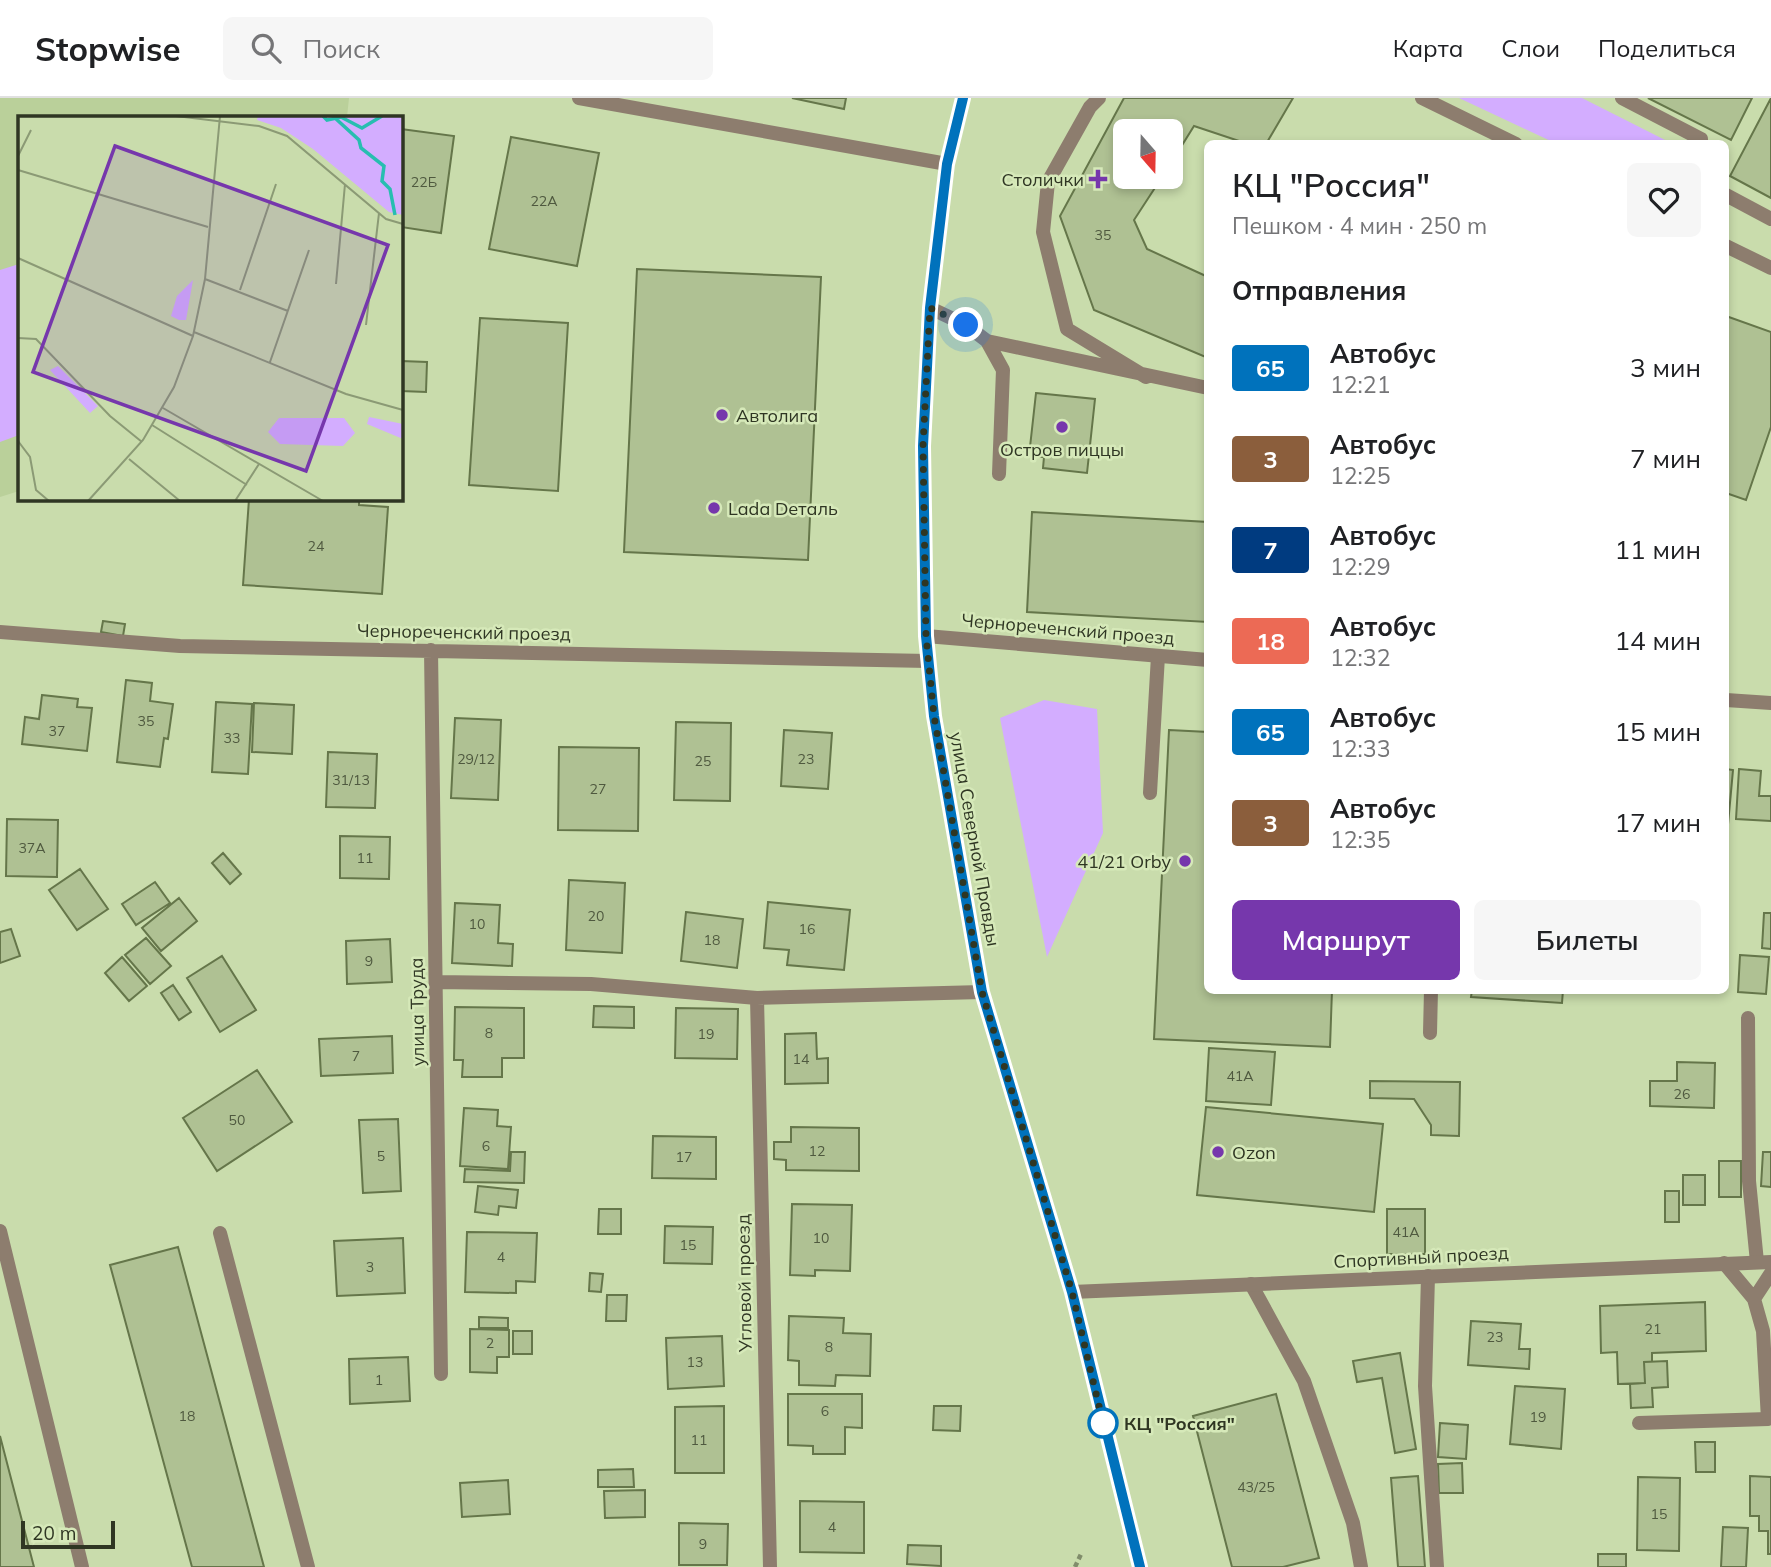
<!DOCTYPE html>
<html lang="ru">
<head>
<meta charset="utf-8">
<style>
  body { margin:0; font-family:Mulish,sans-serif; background:#f6f6f6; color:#202124; height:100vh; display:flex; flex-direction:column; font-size:26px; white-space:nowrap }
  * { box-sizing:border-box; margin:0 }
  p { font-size:23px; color:#757577 }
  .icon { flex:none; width:38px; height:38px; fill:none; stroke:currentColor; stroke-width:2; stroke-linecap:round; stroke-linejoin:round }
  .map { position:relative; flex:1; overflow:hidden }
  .panel { position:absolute; left:1204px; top:42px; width:525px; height:854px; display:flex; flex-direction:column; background:#fff; border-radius:10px; box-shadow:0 4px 10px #0003 }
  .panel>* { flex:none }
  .badge { padding:0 14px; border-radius:5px; font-size:24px; line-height:46px }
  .needle { width:46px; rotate:160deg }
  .controls { position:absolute; left:1113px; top:21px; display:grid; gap:14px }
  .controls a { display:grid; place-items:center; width:70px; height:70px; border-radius:10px; background:#fff; box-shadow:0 4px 10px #0003; font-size:35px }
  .scale { position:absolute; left:21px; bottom:18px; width:94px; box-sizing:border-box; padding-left:7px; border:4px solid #2f3623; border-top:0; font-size:19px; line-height:24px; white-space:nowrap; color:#2f3623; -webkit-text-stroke:5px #d6e9b9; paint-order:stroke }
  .you { position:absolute; width:35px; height:35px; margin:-18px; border:5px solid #fff; border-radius:50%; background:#1a73e8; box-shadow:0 0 0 10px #1a73e833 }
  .map>.badge { position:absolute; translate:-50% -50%; box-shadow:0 0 0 4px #fff }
  h2 { padding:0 28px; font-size:26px; line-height:63px }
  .round { display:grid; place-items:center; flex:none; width:74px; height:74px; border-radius:10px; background:#f6f6f6 }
  .head { display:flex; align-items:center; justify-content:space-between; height:119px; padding:0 28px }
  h1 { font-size:33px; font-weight:600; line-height:52px }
  .action { display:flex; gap:14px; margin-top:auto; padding:14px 28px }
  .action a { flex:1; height:80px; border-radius:10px; background:#7637ac; color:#fff; font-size:28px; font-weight:600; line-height:80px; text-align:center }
  .action a+a { background:#f6f6f6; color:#202124 }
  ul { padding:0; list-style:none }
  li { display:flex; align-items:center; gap:21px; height:91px; padding:0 28px }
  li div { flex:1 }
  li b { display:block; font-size:26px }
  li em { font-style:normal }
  li .badge { min-width:77px; font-weight:700; text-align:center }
  header { display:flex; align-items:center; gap:42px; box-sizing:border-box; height:98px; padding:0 35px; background:#fff; border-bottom:2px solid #e0e0e0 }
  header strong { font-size:33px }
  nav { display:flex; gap:38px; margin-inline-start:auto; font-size:24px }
  .search { width:490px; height:63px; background:#f6f6f6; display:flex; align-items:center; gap:18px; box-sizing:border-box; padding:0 24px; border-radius:10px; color:#757577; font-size:26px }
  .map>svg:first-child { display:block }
  .built { fill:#bad09a }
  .green { fill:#d3adff }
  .building { fill:#afc193; stroke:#65764a; stroke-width:2 }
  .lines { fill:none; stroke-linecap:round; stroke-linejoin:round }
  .path { stroke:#808d6b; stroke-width:4.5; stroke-dasharray:5 3.5; stroke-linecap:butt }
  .service { stroke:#8d7d6e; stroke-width:14 }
  .minor { stroke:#8d7d6e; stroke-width:14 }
  .secondary { stroke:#6a543e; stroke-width:14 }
  .line-casing { stroke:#fff; stroke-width:16 }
  .line { stroke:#0072bc; stroke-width:10 }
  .walk { stroke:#2f3623; stroke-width:7; stroke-dasharray:0 12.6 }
  .poi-dot { fill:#7637ac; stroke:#d6e9b9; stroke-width:2.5 }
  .stop-dot { fill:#fff; stroke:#0072bc; stroke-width:3.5 }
  .labels { text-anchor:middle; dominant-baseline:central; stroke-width:5; stroke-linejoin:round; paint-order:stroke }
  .number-label { font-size:14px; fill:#4f593f }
  .poi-label { font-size:18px; fill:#2f3623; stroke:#d6e9b9; text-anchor:start }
  .street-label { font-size:18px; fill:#2f3623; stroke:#d6e9b9 }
  .stop-label { font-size:18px; font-weight:bold; fill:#2f3623; stroke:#d6e9b9; text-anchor:start }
  .inset-river { fill:none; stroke:#27beb0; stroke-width:3.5 }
  .inset-road { fill:none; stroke:#8b9a75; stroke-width:2 }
  .view { fill:#7637ac; fill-opacity:0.15; stroke:#7637ac; stroke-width:3.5 }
  .inset-edge { fill:none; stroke:#2f3623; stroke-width:3.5 }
</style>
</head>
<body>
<header>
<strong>Stopwise</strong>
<div class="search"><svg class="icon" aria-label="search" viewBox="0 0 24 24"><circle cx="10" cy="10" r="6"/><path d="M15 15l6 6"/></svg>Поиск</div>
<nav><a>Карта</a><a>Слои</a><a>Поделиться</a></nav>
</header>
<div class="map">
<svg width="1771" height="1469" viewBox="0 0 1771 1469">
  <rect width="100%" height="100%" fill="#c9dcac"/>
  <path class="built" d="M0 0H349L347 19H19V393L0 399Z"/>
  <path class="green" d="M1459 0H1582L1671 45H1555Z
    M19 166V337L0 344V172Z
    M1044 602 1097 611 1103 735 1047 859 1000 620Z"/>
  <path class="building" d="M792 0H846L844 11Z
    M1124 0H1293L1266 46H1248L1194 28 1171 65V33H1125V79H1162L1134 122 1147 151 1208 179V260L1094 212 1060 118Z
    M1648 0H1752L1731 42Z
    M1771 0V100L1730 78Z
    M401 31 454 38 441 135 401 129Z
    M511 39 599 55 577 168 489 151Z
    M637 171 821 179 808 462 624 454Z
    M1726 218 1771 234V329L1746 402 1726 395Z
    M480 220 568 225 558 393 469 387Z
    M401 263 427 264 426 294 401 293Z
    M1036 295 1095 301 1087 375 1043 370 1044 359 1029 358Z
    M249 401H359V407L388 409 382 496 243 487Z
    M1032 414 1208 424V524L1027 514Z
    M103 523 125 526 123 538 101 534Z
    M126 582 152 585 150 603 173 606 168 641 164 640 160 669 117 664Z
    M42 597 78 601 77 609 92 610 87 653 22 646 25 619 39 621Z
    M216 604 252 606 248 676 212 674Z
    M254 605 294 607 292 656 252 654Z
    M455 620 501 622 498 702 451 700Z
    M676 624 731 625 730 703 674 702Z
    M784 632 832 635 828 691 781 688Z
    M1169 632 1208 634V892H1332L1330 949 1154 941Z
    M559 649 639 650 638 733 558 732Z
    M328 654 377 656 375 710 326 709Z
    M1726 671 1733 672 1727 737H1726Z
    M1739 671 1761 673 1759 698H1771V723L1736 721Z
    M7 721 58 722 57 779 6 778Z
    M340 738 390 739 389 781 340 780Z
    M223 755 241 776 230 786 212 765Z
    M80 771 108 811 77 832 49 792Z
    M569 782 625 785 622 855 566 852Z
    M155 784 170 805 136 827 122 806Z
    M179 800 197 823 161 853 142 830Z
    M768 804 850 812 844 872 787 867 789 852 764 850Z
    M455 805 500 807 498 845 513 846 512 868 452 865Z
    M686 814 743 821 737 870 681 863Z
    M1764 815H1771V851L1762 850Z
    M11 831 20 858 0 865V834Z
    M146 840 171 868 150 886 125 857Z
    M390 841 392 884 347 886 346 843Z
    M1740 857 1769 859 1766 896 1738 894Z
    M222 858 256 912 220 934 187 880Z
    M122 859 147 888 129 903 105 875Z
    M173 887 191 914 179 922 161 895Z
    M1472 892H1563L1562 905 1471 899Z
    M594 908 634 909V930L593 929Z
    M455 909 524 910V960H502V979H462L463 962H454Z
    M676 910 738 911 737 961 675 960Z
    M816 935 817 961 828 960V985L785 986V936Z
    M392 938 393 975 321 978 319 941Z
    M1209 950 1275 954 1271 1007 1206 1003Z
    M1677 964 1715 965 1714 1010 1650 1008V983H1677Z
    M257 972 292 1024 217 1073 183 1020Z
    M1370 983 1460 984 1459 1038 1431 1037V1027L1414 1001 1370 1000Z
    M1206 1009 1383 1026 1374 1114 1197 1097Z
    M464 1010 498 1012 497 1028 511 1029 508 1071 460 1068Z
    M398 1021 401 1093 363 1095 359 1022Z
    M791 1029 859 1030V1073L786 1072V1062L774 1061V1044H791Z
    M653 1038 716 1039V1081L652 1080Z
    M511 1054H525L524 1085 464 1084 465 1071 510 1073Z
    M1763 1054H1771V1089L1761 1088Z
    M1719 1063H1741V1099H1719Z
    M1683 1077H1705V1107H1683Z
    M478 1088 518 1092 516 1110 499 1108 498 1117 475 1114Z
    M1665 1093H1679V1124H1665Z
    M792 1106 852 1107 850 1173 815 1172V1178L790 1177Z
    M599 1111H621V1136H598Z
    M1387 1111H1425V1156H1387Z
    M665 1128 713 1129 712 1166 664 1165Z
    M467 1134 537 1135 535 1184 516 1183V1195L465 1194Z
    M403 1140 405 1195 337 1198 334 1143Z
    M178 1149 264 1469H192L110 1167Z
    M590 1175 603 1176 601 1194 589 1193Z
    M607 1197H627L626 1223H606Z
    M1705 1204 1706 1253 1652 1255V1264H1644L1645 1285 1618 1286 1617 1254 1601 1255 1600 1208Z
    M789 1218 844 1220 843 1235 871 1236 870 1278 836 1277 835 1288 799 1287V1263L788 1262Z
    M479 1219 508 1220V1230H479Z
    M1471 1223 1521 1226 1519 1251H1530L1529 1271 1468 1267Z
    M470 1231 509 1232V1259H497V1275L470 1274Z
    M513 1233H532V1256H513Z
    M722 1238 724 1288 668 1291 666 1240Z
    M1400 1255 1416 1351 1395 1355 1382 1280 1357 1284 1353 1263Z
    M408 1259 410 1303 350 1306 349 1261Z
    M1667 1263 1668 1289 1652 1290 1653 1309 1631 1310 1630 1286 1645 1285 1644 1264Z
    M1515 1288 1565 1291 1561 1351 1510 1346Z
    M788 1296H862V1330L845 1329V1356H813V1348L788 1347Z
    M1276 1296 1319 1460 1283 1469H1232L1193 1318Z
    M724 1308V1375H675V1309Z
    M934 1308H961L960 1333 933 1332Z
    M1440 1325 1468 1327 1466 1361 1438 1359Z
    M0 1338 34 1469H0Z
    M1695 1344H1715V1374H1696Z
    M1462 1365 1463 1395H1439L1438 1366Z
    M633 1371 634 1389H598V1372Z
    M1418 1378 1425 1469H1398L1391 1380Z
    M1750 1378 1771 1379V1456H1768V1433H1759V1418H1750Z
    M1638 1379 1680 1380 1679 1453 1637 1452Z
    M508 1382 510 1416 462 1419 460 1385Z
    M645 1392V1419L605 1420 604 1393Z
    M800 1403 864 1404V1455L800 1454Z
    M679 1425 728 1426 727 1467H679Z
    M1723 1429 1748 1430 1746 1469H1721Z
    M908 1447 941 1448V1468L907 1466Z
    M1598 1456H1626V1469H1598Z"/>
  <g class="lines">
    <path class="path" d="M1075 1469 1082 1454"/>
    <path class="service" d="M1099 0 1090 9 1048 84 1043 134 1067 231 1146 279
      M1622 0 1701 41V46
      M1726 97 1771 121
      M930 210 966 227 987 243 1003 272 999 376
      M987 243 1208 290
      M1150 695 1158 558
      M1748 920 1749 1083 1757 1164
      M1430 935 1431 892
      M1428 1178 1425 1288 1437 1469
      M1251 1186 1304 1283 1353 1425 1361 1469
      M1754 1201 1771 1175
      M1639 1325 1768 1321 1763 1233 1754 1201 1724 1165"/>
    <path class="minor" d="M579 0 947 66
      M1422 0 1516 46
      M1726 148 1771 170
      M0 534 180 548 928 563
      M926 538 1208 562
      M431 552 441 1276
      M1726 602 1771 605
      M436 884 591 886 757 900 982 894
      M757 900 770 1469
      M0 1133 82 1469
      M220 1135 308 1469
      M1072 1194 1771 1164"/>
    <path class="secondary" d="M963 0 947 66 930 210 923 348 926 538 934 618 982 894 1072 1194 1140 1469"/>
  </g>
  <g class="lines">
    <g class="line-casing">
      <path id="line" d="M963 0 947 66 930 210 923 348 926 538 934 618 982 894 1072 1194 1140 1469"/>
    </g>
    <use href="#line" class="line"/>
    <path class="walk" d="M966 227 930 210 923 348 926 538 934 618 982 894 1072 1194 1103 1325"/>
  </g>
  <g class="poi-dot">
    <path d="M1094.5 70.5h7v7h7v7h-7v7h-7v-7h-7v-7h7z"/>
    <circle cx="722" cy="317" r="7"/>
    <circle cx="1062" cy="329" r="7"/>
    <circle cx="714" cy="410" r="7"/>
    <circle cx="1185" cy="763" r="7"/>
    <circle cx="1218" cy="1054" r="7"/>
  </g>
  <circle class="stop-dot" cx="1103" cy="1325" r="14"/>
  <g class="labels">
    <g class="number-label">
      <text x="424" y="84">22Б</text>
      <text x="544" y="103">22А</text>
      <text x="1103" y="137">35</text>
      <text x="316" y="448">24</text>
      <text x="146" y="623">35</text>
      <text x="57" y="633">37</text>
      <text x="232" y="640">33</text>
      <text x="476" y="661">29/12</text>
      <text x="806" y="661">23</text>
      <text x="703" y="663">25</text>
      <text x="351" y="682">31/13</text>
      <text x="598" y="691">27</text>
      <text x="32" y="750">37А</text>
      <text x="365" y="760">11</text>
      <text x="596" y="818">20</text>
      <text x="477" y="826">10</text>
      <text x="807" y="831">16</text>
      <text x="712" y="842">18</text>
      <text x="369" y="863">9</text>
      <text x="489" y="935">8</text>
      <text x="706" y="936">19</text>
      <text x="356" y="958">7</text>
      <text x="801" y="961">14</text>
      <text x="1240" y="978">41А</text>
      <text x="1682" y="996">26</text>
      <text x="237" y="1022">50</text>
      <text x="486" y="1048">6</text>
      <text x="817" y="1053">12</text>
      <text x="381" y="1058">5</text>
      <text x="684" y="1059">17</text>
      <text x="1406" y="1134">41А</text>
      <text x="821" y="1140">10</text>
      <text x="688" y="1147">15</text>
      <text x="501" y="1159">4</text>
      <text x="370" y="1169">3</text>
      <text x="1653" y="1231">21</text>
      <text x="1495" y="1239">23</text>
      <text x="490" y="1245">2</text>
      <text x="829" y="1249">8</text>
      <text x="695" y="1264">13</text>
      <text x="379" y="1282">1</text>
      <text x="825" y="1313">6</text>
      <text x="187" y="1318">18</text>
      <text x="1538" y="1319">19</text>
      <text x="699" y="1342">11</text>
      <text x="1256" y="1389">43/25</text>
      <text x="1659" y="1416">15</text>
      <text x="832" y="1429">4</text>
      <text x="703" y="1446">9</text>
    </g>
    <g class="poi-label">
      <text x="1084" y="81" text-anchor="end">Столички</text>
      <text x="736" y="317">Автолига</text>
      <text x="1062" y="351" text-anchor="middle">Остров пиццы</text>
      <text x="728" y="410">Lada Dеталь</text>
      <text x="1171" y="763" text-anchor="end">41/21 Orby</text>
      <text x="1232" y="1054">Ozon</text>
    </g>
    <g class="street-label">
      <text transform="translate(1068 531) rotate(5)">Чернореченский проезд</text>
      <text transform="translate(464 534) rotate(1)">Чернореченский проезд</text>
      <text transform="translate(975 741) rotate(80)">улица Северной Правды</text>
      <text transform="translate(417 914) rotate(-91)">улица Труда</text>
      <text transform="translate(1421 1159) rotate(-3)">Спортивный проезд</text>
      <text transform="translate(744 1185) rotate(-91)">Угловой проезд</text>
    </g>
    <g class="stop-label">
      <text x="1124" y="1325">КЦ "Россия"</text>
    </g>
  </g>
  <g transform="translate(18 18)">
    <rect width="385" height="385" fill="#c9dcac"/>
    <path d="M240 0H385V99L371 96 295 33 263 12 239 4ZM175 164 168 204H161L153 200 159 180ZM40 250 80 290 72 297 32 254ZM351 301 385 308V323L349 308ZM261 302H326L337 317 325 330 262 328 250 316Z" fill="#d3adff"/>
    <path class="inset-river" d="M305 0 309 4 323 1 344 12 364 0M317 2 341 24 343 32 366 50 364 65 372 73 377 99"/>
    <path class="inset-road" d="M158 0 241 10 269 20 368 103 385 108M0 40 13 14M0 54 190 111M0 142 175 220M187 163 270 195M318 168 327 68M222 174 258 68M348 209 361 97M176 216 328 278 385 294M0 222 18 223 92 300 124 326M252 246 291 134M145 292 305 385M134 309 229 369M0 325 12 341 18 374 31 385M111 343 162 385M70 385 125 324 156 271 175 220 187 163 202 0M217 385 241 348"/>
    <path class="view" d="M97 30 370 129 288 355 15 256Z"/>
    <rect width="385" height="385" class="inset-edge"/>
  </g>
</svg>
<div class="controls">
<a><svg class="needle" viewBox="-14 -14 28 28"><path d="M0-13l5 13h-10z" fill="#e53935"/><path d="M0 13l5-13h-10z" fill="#757577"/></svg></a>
</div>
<div class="scale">20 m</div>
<div class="you" style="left:966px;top:227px"></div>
<section class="panel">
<div class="head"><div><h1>КЦ &quot;Россия&quot;</h1><p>Пешком · 4 мин · 250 m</p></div><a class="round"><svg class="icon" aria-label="heart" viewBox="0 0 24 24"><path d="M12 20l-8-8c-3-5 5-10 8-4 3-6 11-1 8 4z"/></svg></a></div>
<h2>Отправления</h2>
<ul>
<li><span class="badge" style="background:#0072bc;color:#fff">65</span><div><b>Автобус</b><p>12:21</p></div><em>3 мин</em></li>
<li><span class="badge" style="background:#8b5e3c;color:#fff">3</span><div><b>Автобус</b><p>12:25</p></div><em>7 мин</em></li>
<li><span class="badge" style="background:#003b80;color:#fff">7</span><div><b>Автобус</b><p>12:29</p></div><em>11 мин</em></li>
<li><span class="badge" style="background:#ec6a55;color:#fff">18</span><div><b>Автобус</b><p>12:32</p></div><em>14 мин</em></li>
<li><span class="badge" style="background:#0072bc;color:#fff">65</span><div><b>Автобус</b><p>12:33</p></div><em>15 мин</em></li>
<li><span class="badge" style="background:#8b5e3c;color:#fff">3</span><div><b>Автобус</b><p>12:35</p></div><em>17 мин</em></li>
</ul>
<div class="action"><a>Маршрут</a><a>Билеты</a></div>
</section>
</div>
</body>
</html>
